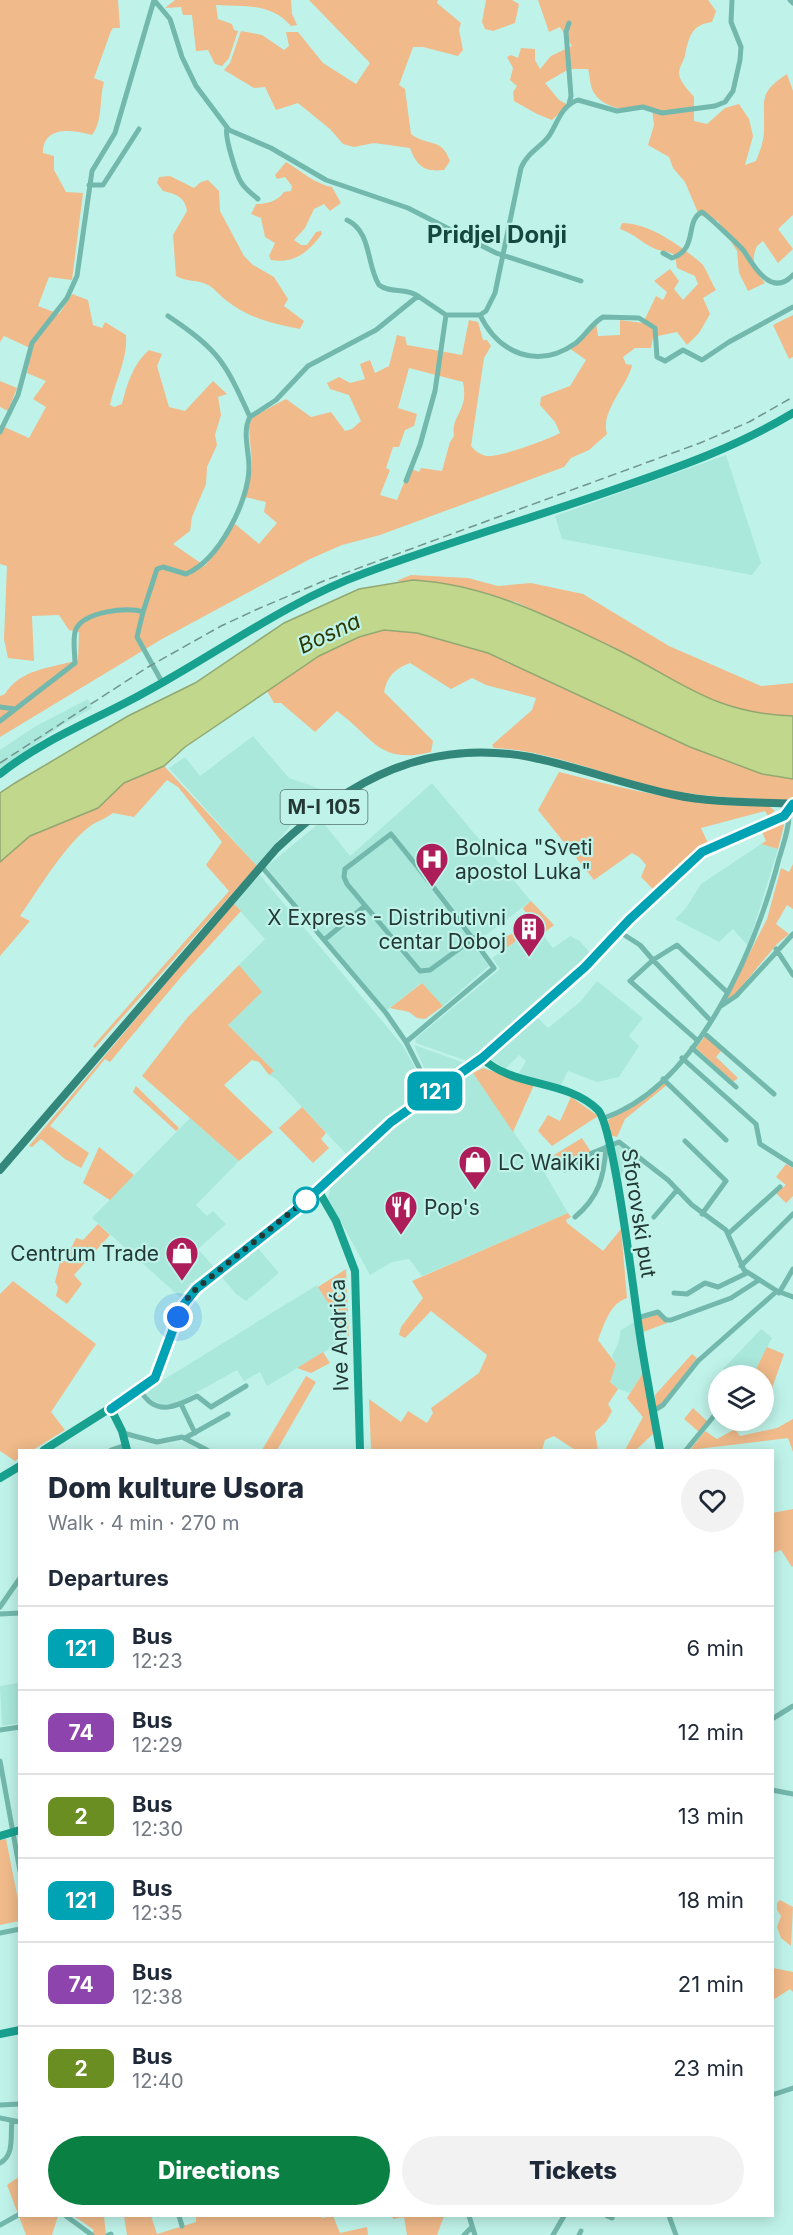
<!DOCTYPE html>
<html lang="en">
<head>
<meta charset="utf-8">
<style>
  body { margin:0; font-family:Inter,sans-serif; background:#f2f2f3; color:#1f2937; height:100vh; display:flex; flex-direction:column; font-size:22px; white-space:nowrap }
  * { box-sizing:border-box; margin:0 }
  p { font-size:20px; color:#747a83 }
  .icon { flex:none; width:33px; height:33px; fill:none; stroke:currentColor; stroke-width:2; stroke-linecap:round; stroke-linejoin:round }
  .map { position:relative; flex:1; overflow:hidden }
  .sheet { position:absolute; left:18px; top:1449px; width:756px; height:768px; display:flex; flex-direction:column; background:#fff; border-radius:0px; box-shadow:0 3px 15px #0003 }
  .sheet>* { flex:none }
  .badge { padding:0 12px; border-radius:9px; font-size:21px; line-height:39px }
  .controls { position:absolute; left:708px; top:1365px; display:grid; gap:12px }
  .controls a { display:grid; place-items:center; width:66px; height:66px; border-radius:50%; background:#fff; box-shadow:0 3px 15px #0003; font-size:30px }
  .you { position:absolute; width:30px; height:30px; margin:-15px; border:4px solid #fff; border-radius:50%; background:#1a73e8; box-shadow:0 0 0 9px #1a73e833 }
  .map>.badge { position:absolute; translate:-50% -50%; box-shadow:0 0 0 3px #fff }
  h2 { padding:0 30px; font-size:22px; line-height:54px }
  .round { display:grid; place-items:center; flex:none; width:63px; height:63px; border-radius:32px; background:#f2f2f3 }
  .overview { display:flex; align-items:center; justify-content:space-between; height:102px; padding:0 30px }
  h1 { font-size:28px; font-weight:800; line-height:45px }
  .action { display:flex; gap:12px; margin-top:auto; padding:12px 30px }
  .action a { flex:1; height:69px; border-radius:36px; background:#0b8043; color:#fff; font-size:24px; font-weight:800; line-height:69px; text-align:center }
  .action a+a { background:#f2f2f3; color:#1f2937 }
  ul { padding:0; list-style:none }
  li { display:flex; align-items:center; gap:18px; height:84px; padding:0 30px; border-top:2px solid #e0e1e3 }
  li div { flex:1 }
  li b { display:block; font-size:22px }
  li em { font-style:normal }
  li .badge { min-width:66px; font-weight:700; text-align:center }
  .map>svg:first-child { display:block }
  .built { fill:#aae8dc }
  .green { fill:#f0ba8a; fill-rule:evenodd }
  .water { fill:#c1d78c; stroke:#92a872; stroke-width:1.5 }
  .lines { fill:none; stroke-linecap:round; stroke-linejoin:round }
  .street { stroke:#73b8ac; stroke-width:5 }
  .secondary { stroke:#19a190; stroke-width:8 }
  .primary { stroke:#32867a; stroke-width:8 }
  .rail { stroke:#70958e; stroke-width:1.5; stroke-dasharray:9 4.5; stroke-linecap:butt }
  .line-casing { stroke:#fff; stroke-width:14 }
  .line { stroke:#00a3b4; stroke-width:9 }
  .walk { stroke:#243935; stroke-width:6; stroke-dasharray:0 10.8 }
  .stop-dot { fill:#fff; stroke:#00a3b4; stroke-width:3 }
  .labels { text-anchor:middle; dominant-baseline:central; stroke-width:4.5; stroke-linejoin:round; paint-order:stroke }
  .shield { fill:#bff3e9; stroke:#52716b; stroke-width:1.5 }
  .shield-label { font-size:20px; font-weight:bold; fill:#243935 }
  .poi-label { font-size:21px; fill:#243935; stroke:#bff3e9; text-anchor:start }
  .street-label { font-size:21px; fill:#243935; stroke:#bff3e9 }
  .water-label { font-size:22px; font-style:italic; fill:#2c3800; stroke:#bff3e9 }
  .quarter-label { font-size:24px; font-weight:bold; fill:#154841; stroke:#bff3e9 }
</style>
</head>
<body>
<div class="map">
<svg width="793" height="2235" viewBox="0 0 793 2235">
  <rect width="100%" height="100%" fill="#bff3e9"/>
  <path class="built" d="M726 455 761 563 752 575 562 539 555 516Z
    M88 699 92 708 62 725 0 769V750L36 726Z
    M253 736 289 778 332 793 292 824 257 866 169 768 185 757 200 776Z
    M432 783 531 901 473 945 489 966 443 1006 421 983 386 1011 266 867 322 821 350 856Z
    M761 844 778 849 748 946 733 929 719 942 675 919 686 908 701 884Z
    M260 875 403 1046 427 1090 404 1106 348 1156 275 1078 269 1075 273 1071 228 1025 261 992 239 965 265 939 233 903Z
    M537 927 553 948 570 936 580 941 591 954 470 1062 416 1043 415 1039 500 969 492 958Z
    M597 981 643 1018 629 1036 639 1046 619 1077 597 1082 568 1071 560 1087 519 1073 526 1061 519 1055 505 1069 490 1059 536 1016 548 1028 581 1001Z
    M414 1045 468 1064 432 1086Z
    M473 1073 526 1150 540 1165 568 1213 422 1276 409 1259 392 1262 370 1275 328 1198 331 1185 380 1137 416 1109Z
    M190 1118 239 1161 196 1205 207 1216 213 1211 226 1224 198 1249 214 1267 181 1298 92 1218Z
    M619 1145 633 1156 620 1176 614 1146Z
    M257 1247 279 1273 246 1301 236 1294 220 1275Z
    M317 1285 349 1337 267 1386 260 1372 244 1381 237 1370 172 1406H163L145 1396 159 1379 163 1380Z
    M634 1322 643 1373 630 1393 618 1389 610 1382 616 1364 612 1356 618 1344 621 1330Z
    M761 1329 772 1338 753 1375H731L723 1369Z
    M19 1683V1723L2 1726 0 1686Z"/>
  <path class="green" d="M0 0H118L120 28H113L111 31 94 78 104 82C99 100 103 121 92 135 73 130 43 125 43 153L54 156V170L66 192 83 193 72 280 49 277 38 306 59 314 72 294 88 300 93 325 102 328 105 322 126 335C128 359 115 381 110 405L114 407 122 404C127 384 133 364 149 350L162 354 157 366 169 407 185 411 213 381 227 394 218 397 221 415 215 435 217 445 207 467 206 484 192 517 190 531 173 544 205 566 235 524 259 544 277 523 264 512 266 502 245 497 252 467 249 427 252 417 286 399 311 417 331 412 345 431 352 429 361 421 349 395 330 389 327 383 339 377 350 383 365 379 360 364 370 360 375 373 389 366 397 335 405 337 407 345 462 355 469 320 478 322 483 340H487L491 346 484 358 471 446C476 452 483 457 491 456 502 456 550 439 560 433L555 422 540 405 541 397 570 386 586 360 569 348 596 323 598 336 620 335V320L643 323 656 296 663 300 667 292 654 281 670 269 679 281 674 289 683 300 698 284 695 276 677 268 675 255C668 251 664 251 658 250 645 246 634 233 620 229L622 223C649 223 679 245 700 262 706 267 711 282 716 290L703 298 710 314 699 333 687 345 677 332 653 337 651 348H635L623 357 626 364 632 365C628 385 600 411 607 434L589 450 571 458 564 467 380 535 342 545 310 559 162 639 0 737V696L5 694C20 669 51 668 78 660L79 632 69 630 59 615 32 616 34 661 8 658 4 639 7 566 0 564V425L29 438 46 407 33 399 46 381 27 373 32 349 4 336 0 342ZM409 368 463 382C469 412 451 414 454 436L450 442 442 471 421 468 419 472 410 468 397 500 380 495 390 470 386 468 393 447H399L405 430 414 426 417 414 398 408Z
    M175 0H291L292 14 297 25 291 26C271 2 244 7 216 5L218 19 232 24 234 30 238 31 229 58 222 66 215 64 208 50 196 51 192 15H183L181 7 165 8Z
    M309 0H438L437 3 461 23 459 30 463 50 458 56 423 47H413L399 85 405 89 411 134C428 147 442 137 450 161L444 170C425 172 417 167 410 148L374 143 354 147 343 144 330 129 298 103 276 110 265 87 254 88 224 70 230 63 241 31 262 35 284 50 289 46 286 32H298L323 63 356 84 370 63Z
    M486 0H512L519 4 515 23 493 31 485 29 482 22Z
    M538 0H708L716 11 712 22C691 25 689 37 685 55 684 61 679 67 679 73 679 81 689 91 694 97V121L707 124 725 108 739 104 749 119 753 136 745 165 756 161C760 151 764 141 764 130 765 99 758 93 787 74L793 91V215L778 229 793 249 778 263 763 241 757 246C750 261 755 272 765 283L748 291 739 273 737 251 718 221 699 215 685 182 673 168 669 157 648 145 654 125 652 108C632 111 606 111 594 93 590 87 590 76 588 69H569L545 83 559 100 568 105 552 120 537 114 514 101 513 92 517 86 510 80 513 68 507 57 511 55 518 58 521 48 535 49V60L540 69 551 56 572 46 560 27 549 32Z
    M286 162C301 171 315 184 332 187L341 203 330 211 324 204 314 209 305 228 294 240 301 245H307L316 232 321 231 322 234C308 252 295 264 271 260L269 256 275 243 265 237 261 218 251 214 256 204C266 204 277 202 284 192L291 191 292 186 285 177 277 179 275 175Z
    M170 176 194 188 201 182 208 180 219 191 220 211 244 256 253 265 274 277 288 299 284 306 304 321 300 329C273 324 249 318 227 301 221 297 216 290 210 286 198 279 185 282 176 276L173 235 187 211C185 197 176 194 163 191L157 183 159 177Z
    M793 315V357L789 359 773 325Z
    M0 381 17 388 8 411 0 407Z
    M411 575 468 578 498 586 531 583 583 594 669 646 761 686 793 683V716L745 712 711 700 689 691 613 647 516 602 436 582 396 581Z
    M384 630 417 633 488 653 690 747 762 774 793 779V801C752 798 709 798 668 790 609 778 555 751 494 748L492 745 532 710 536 698 486 685 472 678 451 689 410 663C395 669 387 676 384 692L433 741 431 752C379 765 374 738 337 711L315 732 281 703H274L267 691C303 666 341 638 384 630Z
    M164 766 257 866 95 1048 93 1046 229 891 206 865 222 842 178 787 167 780 134 817 113 813C104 820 96 821 89 827 65 845 38 890 20 916L30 921 0 956V862L30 836 98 808 124 783Z
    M559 772C632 790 693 807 769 806L775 811 768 816 765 811 701 828 708 843 689 855 654 890 641 877 646 865 639 857 632 853 594 880 538 810Z
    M781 822 784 825 778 849 761 844 766 841 761 830Z
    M793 864V909L787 905 776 924 789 934 777 944 731 999 725 1001 767 919 781 868 789 872Z
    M531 901 554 925 543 934 536 927 499 953 500 939 514 933 527 915 523 908Z
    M233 903 241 911 181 977 110 1062 105 1059 50 1126 89 1153 81 1168 65 1159 41 1139 32 1147 29 1146Z
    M239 965 262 992 228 1025 274 1071 269 1075 259 1062 252 1060 224 1085 273 1132 239 1161 142 1076 187 1018Z
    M422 983 443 1006 425 1019 417 1018 409 1012 390 1008Z
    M705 1036 722 1050 716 1057 738 1078 733 1082 696 1048Z
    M483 1068 534 1085 513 1132 473 1073Z
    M664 1083 667 1085 625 1119 617 1137 610 1135 608 1120Z
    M136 1086 179 1128 176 1131 133 1092Z
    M571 1097 598 1116 552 1146 538 1131 548 1115 560 1121Z
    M302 1107 326 1133 321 1139 329 1148 313 1163 279 1128Z
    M582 1138 591 1152 562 1169 554 1155Z
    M99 1147 134 1175 110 1200 83 1183Z
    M786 1164 793 1168V1196L786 1203 776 1193 786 1185 776 1177Z
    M568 1213 571 1217 566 1220 567 1223 603 1251 621 1229 627 1298C610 1303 604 1325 598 1340L616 1364 610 1382 618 1389 608 1404 612 1411 606 1422 595 1432 598 1450H575L554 1436 545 1440 542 1450H371L369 1399 401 1422 408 1411 427 1423 433 1413 431 1408 479 1373 487 1355 431 1311 405 1338 399 1335 401 1327 423 1298 412 1281Z
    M98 1224 110 1235 74 1275 82 1284 67 1304 56 1296 58 1287 55 1282 60 1262 65 1261 76 1238 83 1240Z
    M346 1269 349 1337 318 1287Z
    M13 1281 96 1344 51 1412 65 1430 33 1450H20L19 1458 15 1461 0 1451V1294Z
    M659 1314 667 1323 643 1332 640 1320Z
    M767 1347 784 1354 771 1391 773 1396 769 1406 764 1410V1376L753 1375Z
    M323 1352 330 1363 311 1373 297 1368Z
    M692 1354 697 1358 661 1406H655V1395Z
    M643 1373 654 1433 636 1450H625L643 1417 627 1398Z
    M306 1376 316 1382 277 1450H262Z
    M693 1408 708 1422 699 1432 684 1419Z
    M793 1419V1452L788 1438 690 1450 705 1431 717 1439 735 1429 740 1436 777 1428Z
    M793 1509V1566L792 1567 781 1550 773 1553 772 1513Z
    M6 1839 19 1905V1921L0 1925V1840Z
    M780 1900 793 1907 791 1946 781 1938 777 1927 781 1916 777 1910V1903Z
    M773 1968 793 1972V1992L790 1989 773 2000Z
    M17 2178 19 2179 20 2216H58L52 2235H26L7 2185Z
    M74 2216H104L106 2235H91L94 2230Z
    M124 2216H151L157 2234 196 2222V2216H321L322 2218 333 2216 340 2233 367 2227 368 2235H127Z
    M392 2216H444L437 2235H407L404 2217 393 2219Z"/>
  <path class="water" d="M413 580C485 584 548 616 612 647 681 680 710 713 793 716V779L762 774 690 747 488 653 417 633 384 630 359 637 319 656 185 747 164 766 124 783 98 808 30 836 0 862V793L15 783 128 716 195 683 284 623 359 589Z"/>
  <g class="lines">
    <path class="street" d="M154 0 170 19 182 57 196 86 229 130 271 148 326 180 408 208 496 253 581 281
      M790 0 793 3
      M569 23 566 32 571 96 569 104
      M227 128C224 135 236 174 241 182 245 189 252 194 258 199
      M89 185H103L139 129
      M347 220C372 232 366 264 379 285 391 294 405 287 418 296
      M663 253 672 258C699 249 684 221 702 212 708 216 740 246 744 251 754 267 772 298 793 275
      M480 315 486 311 495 293 521 168C527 153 540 148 549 136 558 122 561 106 578 100L617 111 643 107 662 113 715 106 725 102 733 91 740 60 741 47 731 22 732 0
      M168 316C219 350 225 362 250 417
      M0 432 18 395 32 343 67 298 77 276 92 171 115 133 154 0
      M406 481 420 445 435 391 446 315
      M143 612 137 637 162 682
      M0 707 15 709
      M0 721 75 663C75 653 72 638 76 629 84 612 128 606 143 612L157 569 163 567 186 574C219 560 249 501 249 467 249 451 242 431 250 417L276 400 308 366 376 330 418 296 446 315H480C499 354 538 370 576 343 586 335 592 323 603 317L639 318 655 328 657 357 665 361 683 350 702 360 729 342 793 307
      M262 867 386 1013 406 1042 432 1093
      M618 931 640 945 653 960 677 945 728 993
      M324 940 365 906
      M776 949 793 975
      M721 1006 736 996 793 934
      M704 1033 774 1094
      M698 1041 630 981 653 960 711 1021
      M406 1042 494 968C461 922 427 878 391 834L345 869 344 877 347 884 420 971 430 970 474 938
      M692 1048 736 1087
      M682 1058 756 1124 760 1144 793 1165
      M663 1079 726 1140
      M604 1118C696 1086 752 956 776 870 780 852 790 830 789 812
      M685 1141 726 1181 702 1214
      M565 1170 592 1153 619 1142 668 1180 692 1205 726 1230 744 1270 777 1291 793 1297
      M575 1217C599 1197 604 1177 606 1147
      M654 1217 677 1190
      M728 1234 780 1187
      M741 1266 793 1214
      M674 1293 687 1294 705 1283 718 1287 747 1273
      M779 1293 793 1269
      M637 1318 658 1312 666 1320H671L731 1298 759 1280
      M140 1390C156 1417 174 1407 197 1396L211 1407 246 1386
      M181 1404 195 1433
      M653 1411 663 1405 698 1361 777 1291
      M123 1433 157 1442 182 1437 207 1450
      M185 1438 228 1414
      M111 1450 126 1445
      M686 1450 718 1411
      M0 1607 20 1578
      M0 1614 20 1613
      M772 1719 793 1706
      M0 1730 20 1727
      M0 1761 20 1871
      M772 1790 793 1794
      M0 1933 20 1929
      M772 2095 793 2088
      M0 2105 20 2104
      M0 2118 20 2122
      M0 2163C15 2155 10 2135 12 2121
      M66 2216 92 2235
      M179 2216 182 2226
      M469 2216 475 2235
      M607 2216 612 2218
      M669 2216 676 2235
      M0 2225 20 2214
      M108 2235 111 2234
      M464 2235 471 2228
      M553 2235 564 2216
      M579 2235 581 2231"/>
    <path class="secondary" d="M0 774C42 740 95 720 142 694 217 654 285 602 365 573 451 541 540 516 627 485 685 465 740 445 793 413
      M482 1058C513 1088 567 1079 598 1110 614 1127 634 1295 639 1329 645 1370 653 1410 660 1450
      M318 1190 336 1221 355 1271 360 1450
      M111 1409 122 1431 127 1450
      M44 1450 150 1383C172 1359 170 1320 191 1294L295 1210 391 1122 482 1058 585 967 629 919 702 852 786 814 793 804
      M0 1478 20 1466
      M0 1836 20 1830
      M0 2034 20 2030"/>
    <path class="primary" d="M0 1170 277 848C350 779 427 738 530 757 579 767 626 785 675 795 713 803 754 802 793 804"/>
    <path class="rail" d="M0 763 148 667 221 626 260 608 326 580 700 443 749 422 793 397"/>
  </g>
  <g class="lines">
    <g class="line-casing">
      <path id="line" d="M111 1409 155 1378 181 1308 196 1289 296 1210 391 1122 482 1058 585 967 629 920 702 852 784 816 793 804"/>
    </g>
    <use href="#line" class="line"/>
    <path class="walk" d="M178 1317 186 1300 196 1289 306 1200"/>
  </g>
  <defs>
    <g id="hospital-pin" transform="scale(1.725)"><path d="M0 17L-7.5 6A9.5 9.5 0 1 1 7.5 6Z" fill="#ac1d59" stroke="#bff3e9"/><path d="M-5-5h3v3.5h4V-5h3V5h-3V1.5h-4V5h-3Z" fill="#fff"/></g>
    <g id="building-pin" transform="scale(1.725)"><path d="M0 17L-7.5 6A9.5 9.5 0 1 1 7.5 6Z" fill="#ac1d59" stroke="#bff3e9"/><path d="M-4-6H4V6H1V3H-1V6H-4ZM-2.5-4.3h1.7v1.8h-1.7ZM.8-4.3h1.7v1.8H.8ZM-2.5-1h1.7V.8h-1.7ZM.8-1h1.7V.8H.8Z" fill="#fff"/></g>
    <g id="shop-pin" transform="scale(1.725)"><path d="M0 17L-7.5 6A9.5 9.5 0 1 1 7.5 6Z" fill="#ac1d59" stroke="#bff3e9"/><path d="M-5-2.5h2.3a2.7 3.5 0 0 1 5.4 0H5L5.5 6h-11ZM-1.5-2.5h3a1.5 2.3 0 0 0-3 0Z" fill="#fff"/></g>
    <g id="restaurant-pin" transform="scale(1.725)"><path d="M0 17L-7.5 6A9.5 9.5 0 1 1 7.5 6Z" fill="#ac1d59" stroke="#bff3e9"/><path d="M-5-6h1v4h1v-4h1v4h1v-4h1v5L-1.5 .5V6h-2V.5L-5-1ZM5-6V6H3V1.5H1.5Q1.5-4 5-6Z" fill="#fff"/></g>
  </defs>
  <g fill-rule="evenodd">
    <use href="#hospital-pin" x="432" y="859"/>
    <use href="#building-pin" x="529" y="929"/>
    <use href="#shop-pin" x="475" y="1162"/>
    <use href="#restaurant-pin" x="401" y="1207"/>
    <use href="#shop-pin" x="182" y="1253"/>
  </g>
  <circle class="stop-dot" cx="306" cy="1200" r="12"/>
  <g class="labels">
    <rect class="shield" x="280.5" y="790" width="87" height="34" rx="4.5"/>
    <g class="shield-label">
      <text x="324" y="807">M-I 105</text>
    </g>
    <g class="poi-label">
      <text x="455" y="847">Bolnica "Sveti<tspan x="455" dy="24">apostol Luka"</tspan></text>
      <text x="506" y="917" text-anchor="end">X Express - Distributivni<tspan x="506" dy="24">centar Doboj</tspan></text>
      <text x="498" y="1162">LC Waikiki</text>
      <text x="424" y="1207">Pop's</text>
      <text x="159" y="1253" text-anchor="end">Centrum Trade</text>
    </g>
    <g class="street-label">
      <text transform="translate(639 1213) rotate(81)">Sforovski put</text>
      <text transform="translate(339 1335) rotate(-92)">Ive Andrića</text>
    </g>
    <g class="water-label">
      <text transform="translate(329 633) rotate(-25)">Bosna</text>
    </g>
    <g class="quarter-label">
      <text x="497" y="234">Pridjel Donji</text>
    </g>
  </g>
</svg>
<div class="controls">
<a><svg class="icon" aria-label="layers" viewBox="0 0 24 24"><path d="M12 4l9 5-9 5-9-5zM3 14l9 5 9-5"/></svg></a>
</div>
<div class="you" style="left:178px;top:1317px"></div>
<b class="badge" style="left:435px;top:1091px;background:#00a3b4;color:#fff">121</b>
<section class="sheet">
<div class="overview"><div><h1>Dom kulture Usora</h1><p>Walk · 4 min · 270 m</p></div><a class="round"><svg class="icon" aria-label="heart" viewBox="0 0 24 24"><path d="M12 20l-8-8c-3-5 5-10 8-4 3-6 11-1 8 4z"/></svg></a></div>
<h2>Departures</h2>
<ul>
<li><span class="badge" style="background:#00a3b4;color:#fff">121</span><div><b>Bus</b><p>12:23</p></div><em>6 min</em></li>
<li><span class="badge" style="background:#8e44ad;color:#fff">74</span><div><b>Bus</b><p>12:29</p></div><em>12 min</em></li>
<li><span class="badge" style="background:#6b8e23;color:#fff">2</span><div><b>Bus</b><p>12:30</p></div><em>13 min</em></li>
<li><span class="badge" style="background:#00a3b4;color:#fff">121</span><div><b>Bus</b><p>12:35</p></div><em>18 min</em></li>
<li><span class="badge" style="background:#8e44ad;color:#fff">74</span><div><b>Bus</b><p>12:38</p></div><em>21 min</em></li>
<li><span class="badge" style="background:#6b8e23;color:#fff">2</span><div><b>Bus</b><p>12:40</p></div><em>23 min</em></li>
</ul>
<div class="action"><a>Directions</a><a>Tickets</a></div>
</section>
</div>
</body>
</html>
